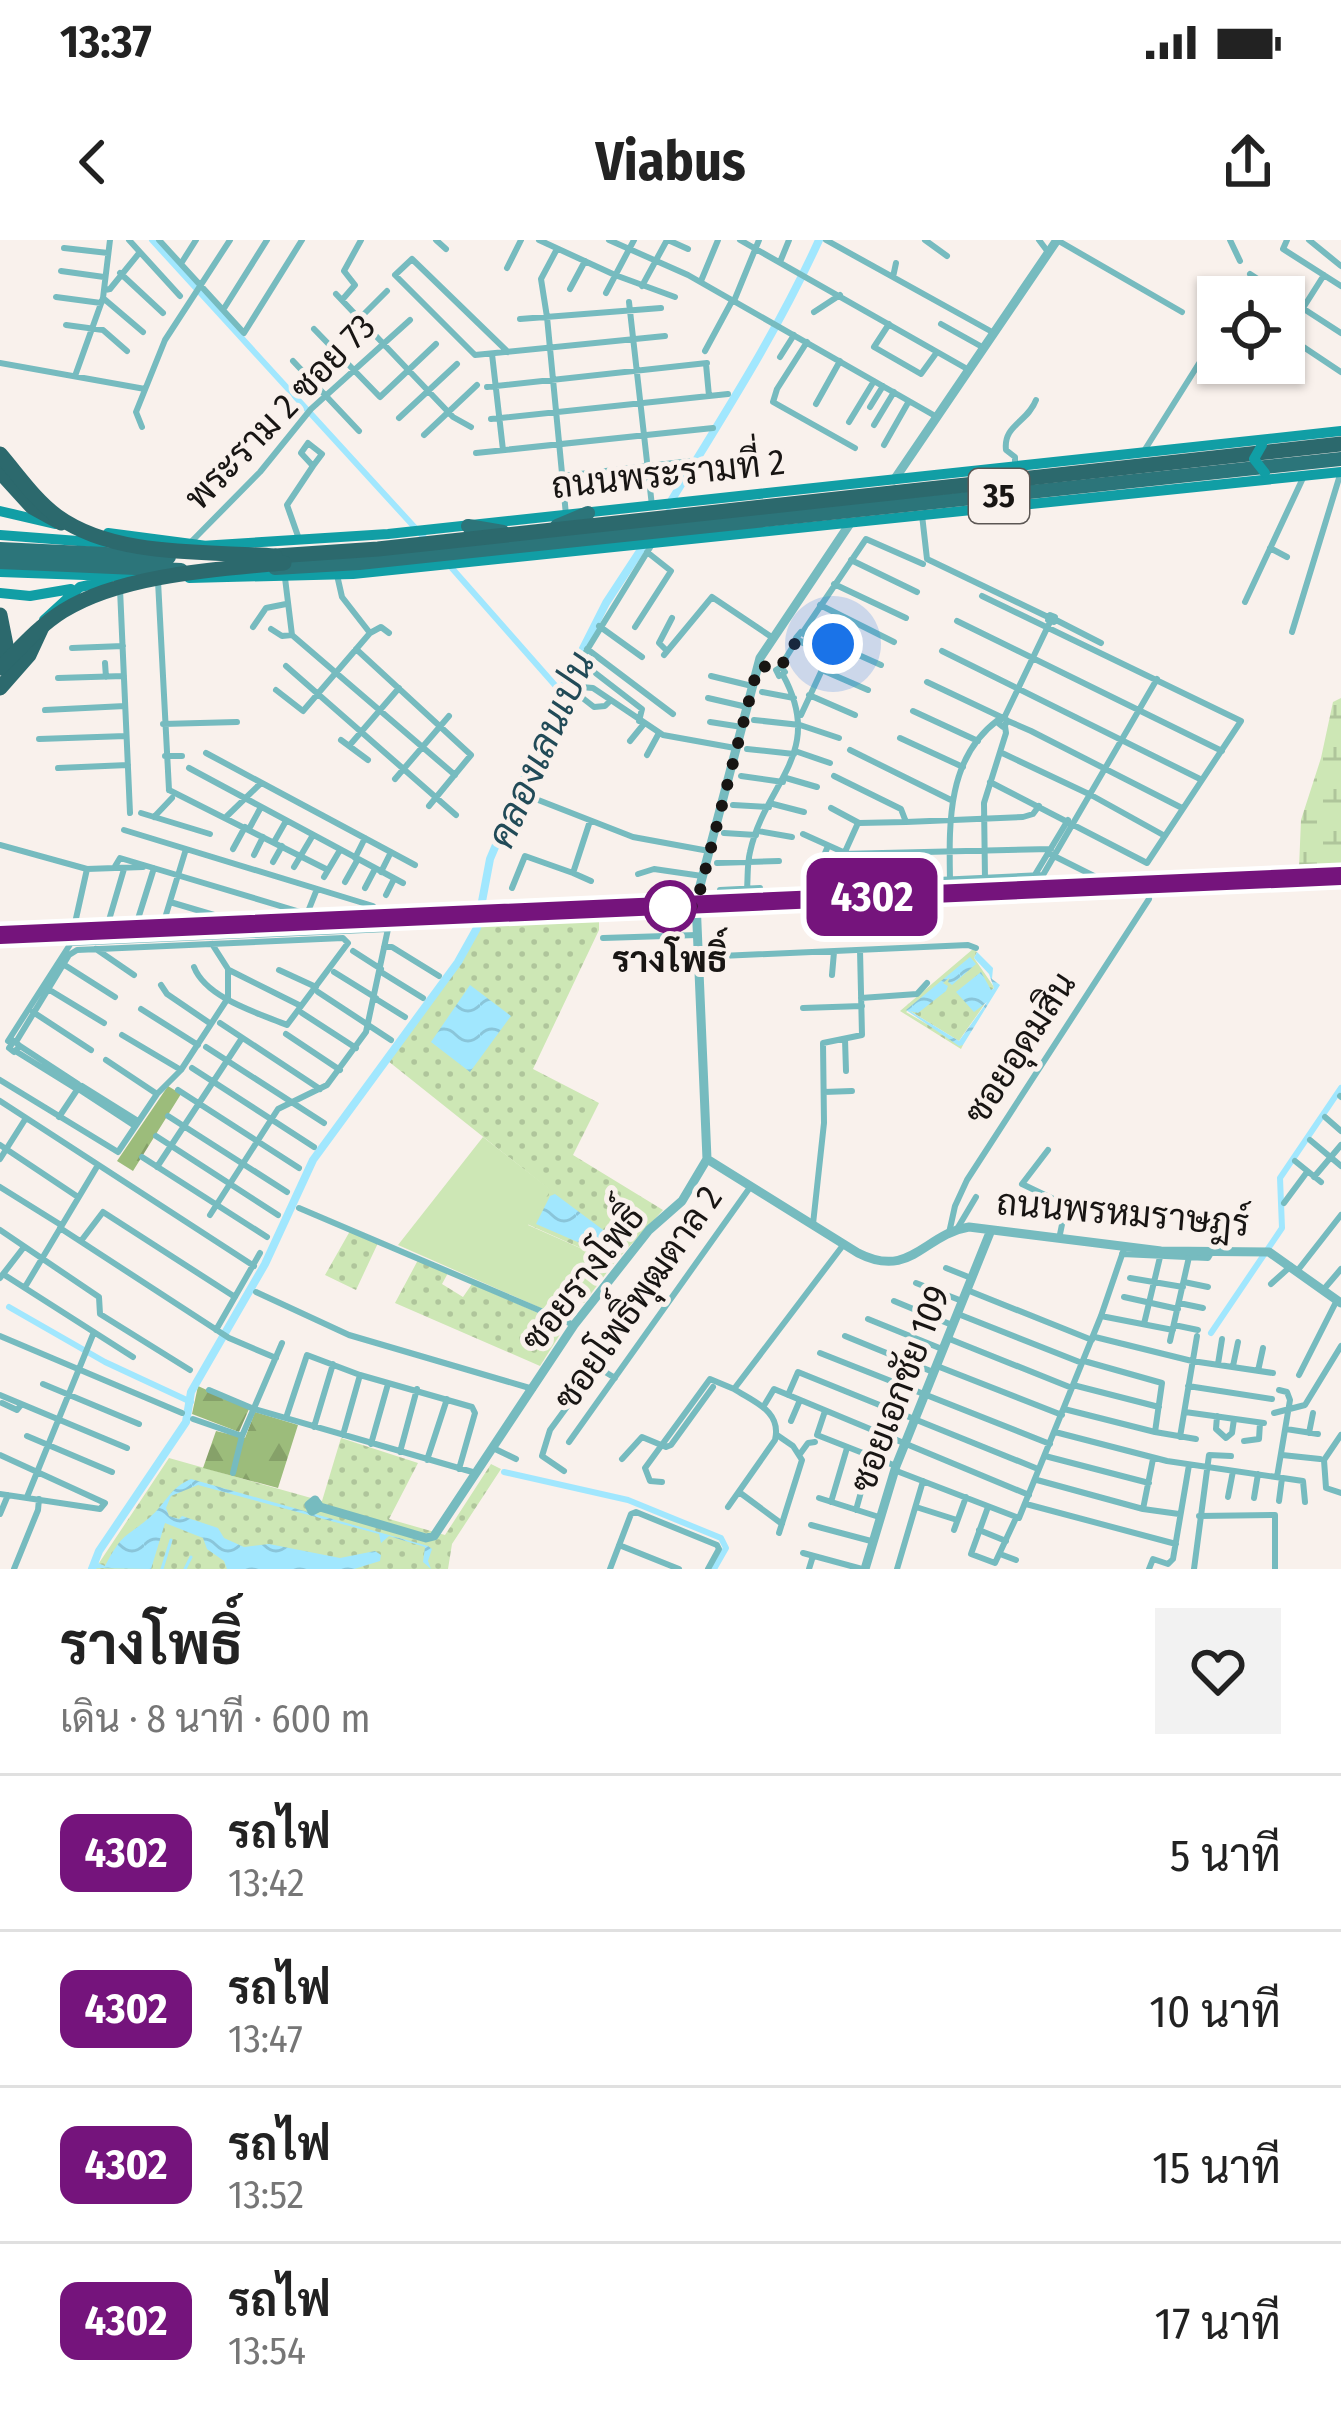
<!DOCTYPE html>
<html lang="th">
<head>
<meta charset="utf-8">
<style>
  body { margin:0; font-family:"Fira Sans Condensed",Sarabun,sans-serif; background:#f2f2f2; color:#222; height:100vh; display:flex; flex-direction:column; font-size:45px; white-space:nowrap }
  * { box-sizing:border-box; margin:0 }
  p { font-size:39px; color:#767676 }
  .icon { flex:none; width:66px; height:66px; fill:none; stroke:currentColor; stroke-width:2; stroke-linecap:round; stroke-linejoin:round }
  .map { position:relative; height:1329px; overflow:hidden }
  .side { display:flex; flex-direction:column; background:#fff; flex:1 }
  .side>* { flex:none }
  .badge { padding:0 24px; border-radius:18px; font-size:42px; line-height:78px }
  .tools { position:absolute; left:1197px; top:36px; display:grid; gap:24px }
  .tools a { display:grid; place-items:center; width:108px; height:108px; border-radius:0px; background:#fff; box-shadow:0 3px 9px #0004; font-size:60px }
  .you { position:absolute; width:60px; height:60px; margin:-30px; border:9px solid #fff; border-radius:50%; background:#1a73e8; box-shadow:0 0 0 18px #1a73e833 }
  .map>.badge { position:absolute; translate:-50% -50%; box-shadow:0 0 0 6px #fff }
  .round { display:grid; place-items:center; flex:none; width:126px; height:126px; border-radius:0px; background:#f2f2f2 }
  .head { display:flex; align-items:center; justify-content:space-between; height:204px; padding:0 60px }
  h1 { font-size:57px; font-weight:700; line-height:90px }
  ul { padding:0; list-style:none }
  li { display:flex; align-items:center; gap:36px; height:156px; padding:0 60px; border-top:3px solid #e0e0e0 }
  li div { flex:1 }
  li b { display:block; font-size:45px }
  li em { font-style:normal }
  li .badge { min-width:132px; font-weight:700; text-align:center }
  .status { display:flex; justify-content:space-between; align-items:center; height:84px; padding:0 60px; background:#fff; direction:ltr }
  .status svg { height:33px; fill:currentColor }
  header { display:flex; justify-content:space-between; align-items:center; height:156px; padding:0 60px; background:#fff; font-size:54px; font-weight:700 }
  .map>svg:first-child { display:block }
  .grass { fill:url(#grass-dots) }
  .forest { fill:url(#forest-firs) }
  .wetland { fill:url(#wetland-marsh) }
  .garden { fill:#cde7b5 }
  .water { fill:url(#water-waves) }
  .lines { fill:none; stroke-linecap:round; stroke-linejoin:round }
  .stream { stroke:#a1e7fe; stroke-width:3 }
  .canal { stroke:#a1e7fe; stroke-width:6 }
  .river { stroke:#a1e7fe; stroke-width:8 }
  .minor { stroke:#76bbbf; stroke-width:6 }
  .tertiary { stroke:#76bbbf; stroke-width:9 }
  .secondary { stroke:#119ea5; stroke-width:10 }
  .trunk { stroke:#2c757a; stroke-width:14 }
  .motorway { stroke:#2c696d; stroke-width:15 }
  .rail-casing { stroke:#7e7976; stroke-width:8 }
  .rail { stroke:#f9f1ec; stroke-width:3; stroke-dasharray:9; stroke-linecap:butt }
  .secondary-bridge { stroke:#119ea5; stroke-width:10 }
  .motorway-bridge { stroke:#2c696d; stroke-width:15 }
  .line-casing { stroke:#fff; stroke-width:27 }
  .line { stroke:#75147c; stroke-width:18 }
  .walk { stroke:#181513; stroke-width:12; stroke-dasharray:0 21.6 }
  .stop-dot { fill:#fff; stroke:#75147c; stroke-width:6 }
  .labels { text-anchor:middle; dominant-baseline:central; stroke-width:10; stroke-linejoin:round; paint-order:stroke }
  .shield { fill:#f9f1ec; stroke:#5c5754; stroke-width:3 }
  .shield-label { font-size:33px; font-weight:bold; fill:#181513 }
  .street-label { font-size:36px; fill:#181513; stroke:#f9f1ec }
  .stop-label { font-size:36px; font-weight:bold; fill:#181513; stroke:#f9f1ec }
  .water-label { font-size:39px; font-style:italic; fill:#214a57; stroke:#f9f1ec }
</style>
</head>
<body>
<div class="status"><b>13:37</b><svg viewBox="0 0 49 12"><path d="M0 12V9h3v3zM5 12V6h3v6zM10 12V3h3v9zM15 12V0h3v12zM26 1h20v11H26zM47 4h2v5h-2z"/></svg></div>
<header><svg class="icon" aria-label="back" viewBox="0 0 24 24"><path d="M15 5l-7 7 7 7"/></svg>Viabus<svg class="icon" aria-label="share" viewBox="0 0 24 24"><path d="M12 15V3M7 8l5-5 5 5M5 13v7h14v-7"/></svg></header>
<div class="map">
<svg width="1341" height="1329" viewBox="0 0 1341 1329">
  <defs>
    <pattern id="grass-dots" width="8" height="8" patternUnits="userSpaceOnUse" patternTransform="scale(3)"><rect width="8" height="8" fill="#cde7b5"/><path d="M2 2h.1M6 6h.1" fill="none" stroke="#afc59b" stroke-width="1.8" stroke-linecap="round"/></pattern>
    <pattern id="forest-firs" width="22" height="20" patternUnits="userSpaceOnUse" patternTransform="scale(3)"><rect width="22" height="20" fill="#9cbc7b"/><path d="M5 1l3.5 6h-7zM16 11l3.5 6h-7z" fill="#86a169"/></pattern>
    <pattern id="wetland-marsh" width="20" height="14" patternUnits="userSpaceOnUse" patternTransform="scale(3)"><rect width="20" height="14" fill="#cde7b5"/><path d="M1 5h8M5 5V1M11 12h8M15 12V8" fill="none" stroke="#afc59b"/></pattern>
    <pattern id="water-waves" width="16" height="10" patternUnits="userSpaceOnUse" patternTransform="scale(3)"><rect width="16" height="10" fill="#a1e7fe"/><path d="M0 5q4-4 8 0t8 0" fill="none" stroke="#8ac5d9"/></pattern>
  </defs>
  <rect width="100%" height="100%" fill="#f9f1ec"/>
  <path class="grass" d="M599 680V690L533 829 599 863 573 915 663 970 614 1023 527 984 550 950 388 821 450 737 481 684Z
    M973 709 977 712 974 718 994 747C985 767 971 782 959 801L910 771 970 719 906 772 963 805 961 809 900 771Z
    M350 991 378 1003 356 1050 325 1035Z
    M418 1020 448 1033 442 1044 463 1057 472 1044 566 1085 540 1126 395 1063Z
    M341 1198 418 1223 389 1279 445 1295 491 1224 501 1229 452 1304 448 1329H95L169 1218 322 1261Z"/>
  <path class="forest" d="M168 846 181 854 133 931 117 921Z
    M198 1146 249 1169 239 1192 192 1174Z
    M255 1172 298 1185 278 1248 203 1228 216 1191 245 1198Z"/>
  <path class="wetland" d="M1341 458V626L1299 628 1301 580 1321 518 1333 462Z"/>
  <path class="garden" d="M483 897 551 950 528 985 614 1023 584 1063 561 1046 543 1069 398 1005Z"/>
  <path class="water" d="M977 712 993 728 992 739 1000 745 963 805 959 806 906 770 970 717 976 724 952 745 948 742 950 737 943 743 948 746 946 751 918 773 910 771 959 801 987 762 974 772 956 752 981 732 991 750 994 748 989 734 974 718Z
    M470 745 511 776 470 832 431 802Z
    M555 954 614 998 603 1013 536 984 550 956Z
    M191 1239 428 1306 432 1309 428 1321 431 1329 423 1322 425 1307 389 1296 381 1303 379 1294 198 1245 171 1256 166 1268 169 1276 179 1279 182 1276 218 1288 224 1298 244 1307 269 1304 340 1318 375 1311 381 1315 380 1321 354 1329H227L224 1321 207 1309 203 1298 165 1283 151 1329 96 1328 98 1323 105 1326C123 1292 124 1299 149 1278 166 1264 169 1248 191 1239Z"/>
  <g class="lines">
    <path class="stream" d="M162 1329 171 1300
      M185 1329 191 1317"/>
    <path class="canal" d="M152 0 429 303
      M450 326 561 452
      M579 666 1341 630
      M478 682 1341 645
      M9 1067 105 1122 191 1162
      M1211 1093 1282 988 1280 938 1341 848
      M504 1232 628 1260 721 1298 726 1308 714 1329"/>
    <path class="river" d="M668 266C721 179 777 93 819 0
      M92 1329 99 1311 186 1182 191 1152 265 1024 313 920 458 722 477 688 490 619 561 452 606 363 644 305"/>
    <path class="minor" d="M129 0 180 56
      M159 0 244 93 302 0
      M436 0 446 9
      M539 0 615 35 675 57
      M609 0 688 35 937 177
      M668 0 688 9
      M740 0 969 130
      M826 0 994 93
      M925 0 947 16
      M1039 0 1048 12
      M1057 0 1182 72
      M1230 0 1240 21
      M1287 0 1283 9 1341 46
      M1309 0 1341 26
      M64 8 108 13
      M557 9 541 39 547 77 566 275
      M182 22 196 0
      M780 22 789 0
      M507 28 521 0
      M61 31 104 37
      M120 33 163 73
      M1250 34 1341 93
      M893 37 896 23
      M701 41 718 0
      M642 46 667 0
      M570 49 585 21
      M105 50 110 49 140 12
      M606 53 634 0
      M336 54 453 177 471 187
      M56 57 101 63
      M103 58 143 92
      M342 60 355 45 344 31 361 0
      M734 61 759 0
      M629 62 652 266
      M223 70 267 0
      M814 72 840 55
      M360 78 387 51
      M520 79 661 68
      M889 84 874 107 921 134 937 112
      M941 84 984 108
      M66 85 103 90 127 111
      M314 89 380 157 436 104
      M1287 96 1341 132
      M1284 98 1324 35
      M807 102 777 149 773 162 855 208
      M705 111 732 61
      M508 112 412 19 395 35 475 115 665 96
      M492 114 503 210
      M780 117 794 95
      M293 121 359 191
      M0 123 145 149
      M706 124 709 156
      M75 136 103 58 110 0
      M487 147 707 123
      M816 164 840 121
      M870 167 883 146
      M399 178 457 124
      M491 179 728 154
      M849 182 874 141
      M874 185 894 152
      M142 187 136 172 165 100 230 0
      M424 195 477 145
      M884 205 909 161
      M1144 211 1203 117
      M476 213 713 188
      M1015 224V217L1006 210C1003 185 1028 182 1036 160
      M563 236 691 221
      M922 275 927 319 1048 377
      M299 299 287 265 313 226 301 213 308 203 322 214 313 226
      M190 303 260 232 311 169 410 80
      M1270 308 1287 317
      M851 320 917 352
      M337 335 342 357 370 393
      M285 338 292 395 455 535
      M158 341 169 550
      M834 344 906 378
      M120 349 130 573
      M982 356 1241 481 1147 623 990 542
      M1245 362 1303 238
      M820 365 894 402
      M1050 375 1055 377 1054 382 1048 380Z
      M1056 380 1101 403
      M957 381 1222 511
      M599 386 642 417
      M253 387 266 368 286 364
      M635 387 671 331 647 312
      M271 389 282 396 292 395
      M801 392 808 397 803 403 796 398Z
      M803 392 866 299 923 324
      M1292 392 1340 235
      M808 400 834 404 881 425
      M72 408 123 406
      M356 409 471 515 429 566
      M587 409 673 474
      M667 411 659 403 672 378
      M942 411 1202 540
      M584 415 651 306
      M664 415 712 357 773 398
      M105 423 106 437
      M585 425 642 469 639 481
      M286 426 456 575
      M780 427 797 400
      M781 427 785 432 779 436 776 430Z
      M822 430 868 450
      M711 436 752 446
      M58 438 124 436
      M927 442 1001 477
      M276 450 303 471 370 393 381 387 389 393
      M762 452 794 458
      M809 455 855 475
      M708 458 747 467
      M610 461 605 466 594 467 580 456 581 447 593 448 663 495 735 508
      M45 470 125 466
      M913 471 978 501
      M801 475 834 404
      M1005 476 1050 382
      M754 480 800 485 839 498
      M1008 481 1003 477 998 483 1003 487 1008 481 1031 491 1182 568
      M710 482 742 487
      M163 484 237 482
      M900 498 963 527
      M39 499 126 496
      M341 500 368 520
      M630 501 643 485
      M349 506 399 448
      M747 509 794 514
      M850 510 951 560
      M795 511 830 523
      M1000 512 1091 555 1165 596
      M206 513 415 625
      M647 515 659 493
      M165 516H182
      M58 528 128 525
      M189 528 403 643
      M741 536 783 542
      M834 536 901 569 906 582 1023 577 1033 574 1039 566
      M786 538 817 547
      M395 539 449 476
      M169 550 328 630
      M528 556 633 597 709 611
      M773 564 804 572
      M733 565 769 567
      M831 568 859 583 906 582
      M141 573 210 594
      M154 577 172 558
      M226 577 261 543
      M590 581 573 633 591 641
      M858 583 830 645 1043 635 1157 439
      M249 589 261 567
      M124 590 373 666
      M758 591 792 597
      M724 593 756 595
      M803 594 843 612
      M274 602 286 581
      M0 605 87 629 71 701
      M233 609 245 587
      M841 614 1051 609
      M254 615 263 597
      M1052 615 1094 636
      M355 618 365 598
      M273 622 282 606
      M717 623 779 621
      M820 625 828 606
      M294 627 313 595
      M114 628 120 618 307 674 317 649
      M87 629 143 627
      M381 632 391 612
      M638 634 654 629 702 636
      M324 637 340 610
      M1033 638 1068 580
      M985 639 984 563 1006 493 1005 486
      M950 640C949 583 947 518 998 480
      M345 642 358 619
      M365 648 375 629
      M512 648 525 616 573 633
      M747 649C748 637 747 624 750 612 765 542 826 514 783 435
      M720 650 760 648
      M386 655 394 639
      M170 662 214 675
      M165 678 186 609
      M109 680 124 629
      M137 682 154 628
      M0 689 30 684 71 688
      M603 698 697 695
      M384 707H392L439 736
      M96 709 134 735
      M353 711 381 729
      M699 717 968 705 976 708
      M63 724 115 757
      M229 730 301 766
      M279 730 316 747
      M334 732 376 758
      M381 732 423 758
      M832 735 834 712
      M161 745 167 754 211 784
      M48 749 104 783
      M318 752 391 800
      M861 758 917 754 927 743
      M376 759 405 777
      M803 768 862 766
      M141 769 198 805
      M33 772 91 810
      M302 773 356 808
      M220 783 320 849
      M286 794 340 830
      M122 795 181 830
      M845 799 846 831
      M8 801 71 703 388 689 366 792 327 845 278 869 210 975
      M14 801 20 806 14 812 9 808Z
      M16 802 69 715 77 710 343 698 348 703 287 785C258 773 206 758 194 727
      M20 806 78 844
      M206 807 324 883
      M17 812 75 848
      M106 820 157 854
      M192 828 314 907
      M0 840 118 912 157 854 181 830 228 758V729L212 704
      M82 846 138 881
      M80 850 135 886
      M178 850 299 928
      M824 852 852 851
      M1340 856 1341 857
      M0 861 254 1026
      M168 876 287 952
      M59 877 77 850
      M1325 877 1341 891
      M156 896 278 975
      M1310 900 1341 926
      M0 905 78 957
      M1048 910 1022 944 1066 965 1059 999
      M142 917 267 997
      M0 919 26 878
      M1295 921 1321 942
      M157 927 242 798
      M1314 937 1341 905
      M0 947 61 985
      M1284 963 1307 932
      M299 968 574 1085
      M813 984 824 883 823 803 862 795 860 710
      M60 988 229 1098 276 1118
      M957 989 976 957
      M0 990 99 1057 100 1074 190 1130
      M949 993 955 966 967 940 1149 659
      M81 1001 103 972 235 1057
      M1122 1014 1208 1018 1211 1013
      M946 1028 971 1038
      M1298 1030 1341 975
      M3 1034 133 1117
      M0 1038 24 1007
      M1130 1038 1183 1047
      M1184 1042 1208 1047
      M916 1043 962 1061
      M1271 1044 1291 1026
      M25 1047 98 925
      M1324 1049 1341 1029
      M967 1050 1092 1100
      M256 1052 349 1095 533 1149
      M1124 1057 1178 1069
      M894 1061 952 1085
      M1179 1063 1203 1068
      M958 1074 1082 1123
      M1101 1076 1173 1090
      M868 1079 942 1109
      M1144 1084 1160 1017
      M1174 1085 1198 1090
      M216 1090 260 1013
      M0 1096 182 1173
      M845 1096 933 1132
      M1095 1097 1192 1121 1273 1133
      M947 1098 1072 1148
      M1170 1101 1189 1017
      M820 1113 1050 1204
      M1084 1121 1162 1143 1155 1192
      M1218 1124 1222 1099
      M937 1126 1062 1175
      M1233 1126 1238 1102
      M1258 1131 1263 1108
      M1299 1135 1337 1060
      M43 1144 139 1184
      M1073 1145 1159 1167
      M1188 1146 1272 1159
      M209 1150 254 1169 476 1233
      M0 1155 127 1208
      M788 1155 798 1132 1038 1229
      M2 1163 17 1170 21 1165
      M765 1164 774 1149 1029 1255
      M1064 1169 1155 1192 1196 1199
      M825 1171 817 1195 896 1226
      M1185 1172 1264 1183
      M1274 1173 1305 1165 1341 1106
      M1217 1176 1216 1189 1226 1198 1232 1193 1234 1179
      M286 1178 307 1115 360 1135 472 1167 475 1173 459 1229
      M193 1179 242 1196 282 1103
      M791 1181 800 1160
      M314 1187 333 1124
      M1286 1189 1318 1194
      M1055 1192 1167 1221 1303 1241 1305 1262
      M1309 1193 1313 1173
      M343 1195 360 1135
      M777 1195 793 1206 802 1220 779 1293
      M1341 1195 1324 1220 1326 1248 1341 1253
      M27 1196 112 1232
      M1180 1197 1197 1096
      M1244 1201 1259 1199 1260 1183
      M569 1202 751 946
      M371 1204 388 1144
      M493 1208 516 1219
      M400 1212 417 1149
      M800 1214 808 1203 815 1202
      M0 1215 105 1263 100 1269 0 1254
      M1282 1215 1320 1219
      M1045 1216 1149 1243
      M622 1219 642 1197 666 1207 671 1205 713 1147
      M427 1220 447 1159
      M894 1230 1019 1278 1101 1076 1125 1006
      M564 1231 542 1216 550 1190 594 1130H602L615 1138
      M233 1233 242 1196
      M1277 1237 1290 1160 1287 1152 1279 1150
      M1037 1240 1143 1269 1179 1274
      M662 1242 650 1241 645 1228 710 1139 734 1149 844 1004
      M739 1252 782 1284
      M27 1257 94 1092
      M1228 1257 1233 1231
      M819 1258 879 1277
      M1254 1258 1258 1234
      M1279 1261 1282 1238
      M831 1262 847 1208
      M1026 1264 1176 1304
      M728 1267 775 1200C782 1171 754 1162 734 1149
      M916 1267 957 1280
      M988 1267 971 1314 995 1323 1016 1278
      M1143 1269 1153 1219
      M856 1270 871 1216
      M0 1274 8 1255
      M1199 1276 1275 1275V1329
      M811 1285 871 1301
      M954 1290 966 1257
      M979 1290 1006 1301
      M619 1305 679 1329
      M803 1313 862 1329
      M1000 1314 1016 1320
      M14 1329 38 1270 39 1259
      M610 1329 631 1274 636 1272 717 1305 719 1309 708 1329
      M809 1329 813 1316
      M897 1329 923 1241
      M1149 1329 1153 1319 1168 1324 1173 1319 1189 1225
      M1194 1329 1209 1215 1231 1216"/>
    <path class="tertiary" d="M894 240 1057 0
      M707 919 858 1013C911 1040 924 994 969 987L1161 1011 1269 1012 1341 1063
      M315 1260 320 1267 312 1271 309 1265Z
      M320 1267 426 1298 434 1296 574 1085 649 990 682 961 707 919 696 661 760 418 851 282
      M865 1329 896 1226 991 990"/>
    <path class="secondary" d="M0 271 55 284
      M108 293 207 306
      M0 295 104 303
      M201 306 388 294 1341 191
      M0 332 141 337
      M189 338 353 334 1341 232
      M0 353 30 356 71 349
      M44 380 80 347 108 341"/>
    <path class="trunk" d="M468 286 503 292
      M557 286 588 273
      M0 309 169 317
      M0 322 181 330
      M275 328 359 323 1341 219"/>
    <path class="motorway" d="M0 232 32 267 61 283
      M276 316 378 309 1341 204
      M0 375 6 405 0 419
      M0 448 29 415 42 387"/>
    <g class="rail-casing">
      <path id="rail" d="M0 695 1341 636"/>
    </g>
    <use href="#rail" class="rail"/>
    <path class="secondary-bridge" d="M1262 205 1254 219 1265 233"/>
    <path class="motorway-bridge" d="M0 214C18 235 35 260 57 276 115 318 207 311 275 316
      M0 428C20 408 39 386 63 371 120 335 217 329 284 323"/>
  </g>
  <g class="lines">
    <g class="line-casing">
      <path id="line" d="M0 695 1341 636"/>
    </g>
    <use href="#line" class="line"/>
    <path class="walk" d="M670 667 696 666 758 426 780 428 797 400 833 404"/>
  </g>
  <circle class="stop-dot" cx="670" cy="667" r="24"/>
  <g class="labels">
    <rect class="shield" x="969" y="229" width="60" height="54" rx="9"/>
    <g class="shield-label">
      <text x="999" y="256">35</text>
    </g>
    <g class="street-label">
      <text transform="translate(280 172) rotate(-46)">พระราม 2 ซอย 73</text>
      <text transform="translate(668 234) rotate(-6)">ถนนพระรามที่ 2</text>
      <text transform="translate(1020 808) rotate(-57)">ซอยอุดมสิน</text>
      <text transform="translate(1123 973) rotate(5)">ถนนพรหมราษฎร์</text>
      <text transform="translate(583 1038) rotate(-52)">ซอยรางโพธิ์</text>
      <text transform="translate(638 1058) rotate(-55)">ซอยโพธิ์พุฒตาล 2</text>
      <text transform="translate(900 1149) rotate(-69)">ซอยเอกชัย 109</text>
    </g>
    <g class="stop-label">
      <text x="670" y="720">รางโพธิ์</text>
    </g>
    <g class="water-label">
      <text transform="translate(541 510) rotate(-66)">คลองเลนเปน</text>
    </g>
  </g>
</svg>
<div class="tools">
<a><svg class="icon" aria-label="locate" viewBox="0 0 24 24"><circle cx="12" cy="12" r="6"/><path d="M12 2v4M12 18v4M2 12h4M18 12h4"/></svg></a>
</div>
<div class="you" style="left:833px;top:404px"></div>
<b class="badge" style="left:872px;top:657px;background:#75147c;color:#fff">4302</b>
</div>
<section class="side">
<div class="head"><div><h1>รางโพธิ์</h1><p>เดิน · 8 นาที · 600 m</p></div><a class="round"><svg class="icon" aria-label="heart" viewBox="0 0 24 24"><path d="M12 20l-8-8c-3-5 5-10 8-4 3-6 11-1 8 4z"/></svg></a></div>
<ul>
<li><span class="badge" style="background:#75147c;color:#fff">4302</span><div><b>รถไฟ</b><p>13:42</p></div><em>5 นาที</em></li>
<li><span class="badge" style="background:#75147c;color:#fff">4302</span><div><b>รถไฟ</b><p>13:47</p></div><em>10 นาที</em></li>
<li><span class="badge" style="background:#75147c;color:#fff">4302</span><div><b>รถไฟ</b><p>13:52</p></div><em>15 นาที</em></li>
<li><span class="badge" style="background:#75147c;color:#fff">4302</span><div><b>รถไฟ</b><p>13:54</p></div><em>17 นาที</em></li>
</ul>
</section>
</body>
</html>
